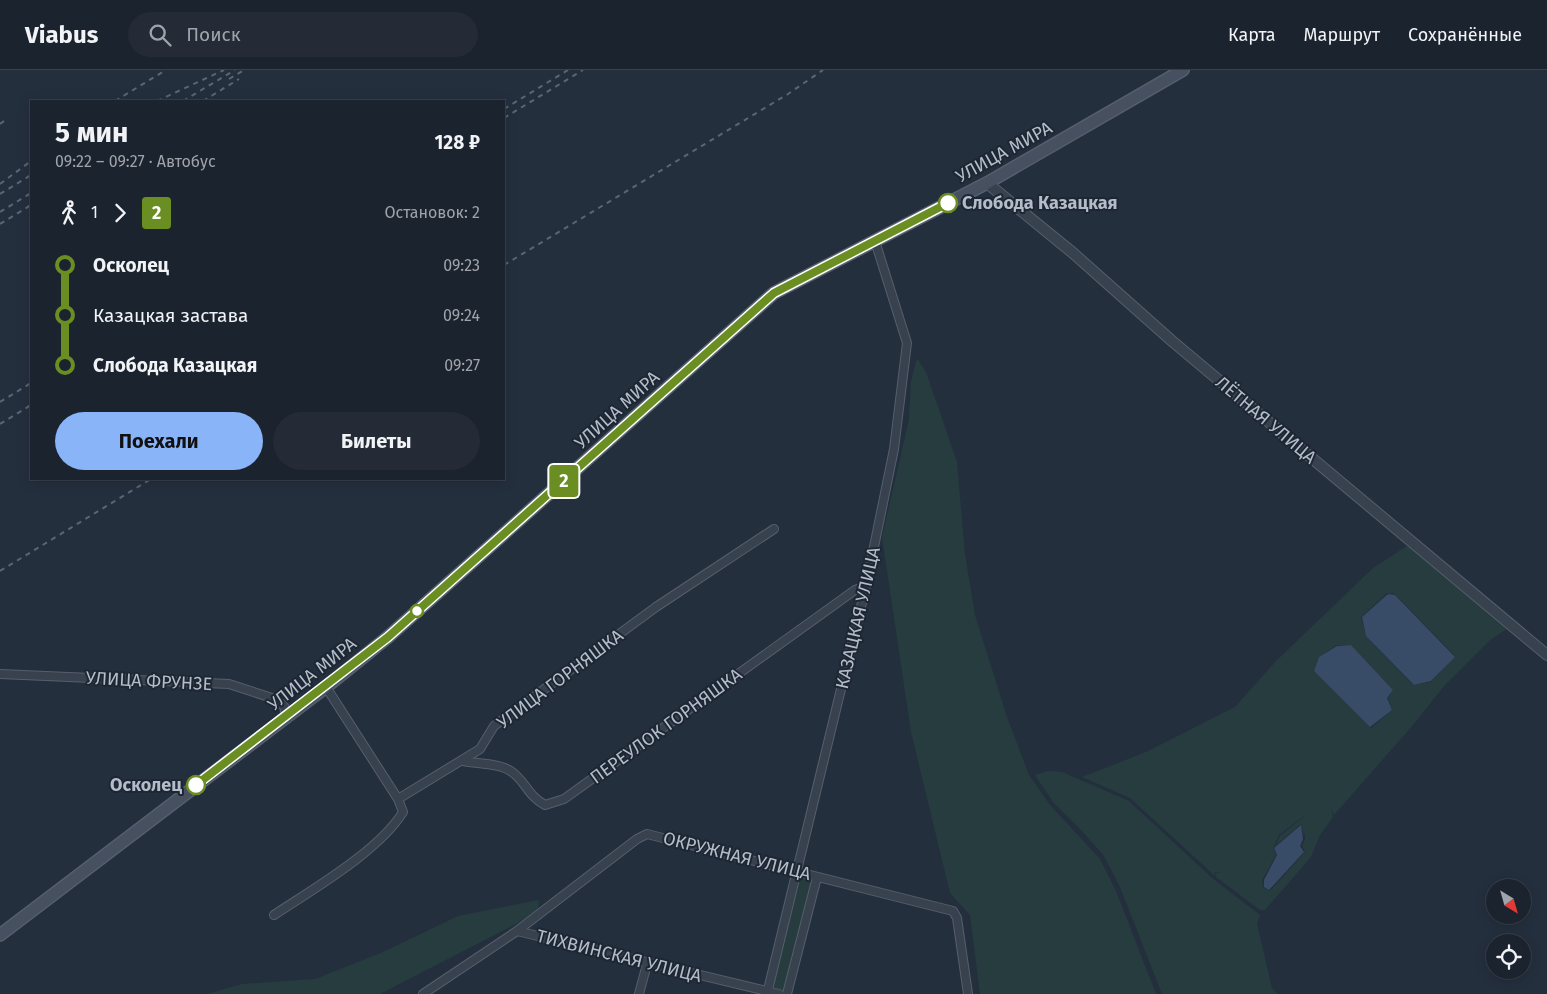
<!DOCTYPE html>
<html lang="ru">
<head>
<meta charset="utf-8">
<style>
  body { margin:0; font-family:"Fira Sans",sans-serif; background:#242b36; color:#f1f3f6; height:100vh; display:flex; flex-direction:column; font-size:19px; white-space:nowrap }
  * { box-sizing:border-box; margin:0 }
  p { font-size:16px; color:#a0a4aa }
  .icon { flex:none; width:28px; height:28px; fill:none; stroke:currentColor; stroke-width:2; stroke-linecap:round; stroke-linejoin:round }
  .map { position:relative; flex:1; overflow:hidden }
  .drawer { position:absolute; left:30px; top:30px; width:475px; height:380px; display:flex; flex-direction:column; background:#1b232e; border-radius:0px; box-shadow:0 2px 12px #0003,0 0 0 1px #39404a }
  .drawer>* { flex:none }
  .badge { padding:0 10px; border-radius:4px; font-size:18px; line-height:32px }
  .needle { width:32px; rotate:143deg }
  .tools { position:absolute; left:1486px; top:809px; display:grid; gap:10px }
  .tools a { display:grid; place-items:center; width:45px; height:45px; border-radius:50%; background:#1b232e; box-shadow:0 2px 12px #0003,0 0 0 1px #39404a; font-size:25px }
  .map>.badge { position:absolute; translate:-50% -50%; box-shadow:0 0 0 2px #fff }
  .legs { display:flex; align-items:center; gap:8px; height:55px; padding:0 25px; font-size:16px }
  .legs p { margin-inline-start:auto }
  .headline { display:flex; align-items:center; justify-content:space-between; height:85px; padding:0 25px }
  h1 { font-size:28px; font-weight:700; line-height:38px }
  .primary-button { display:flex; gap:10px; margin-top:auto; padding:10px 25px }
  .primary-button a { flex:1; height:58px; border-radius:30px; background:#8ab4f8; color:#111; font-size:20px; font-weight:700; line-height:58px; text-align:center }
  .primary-button a+a { background:#242b36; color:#f1f3f6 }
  ul { padding:0 25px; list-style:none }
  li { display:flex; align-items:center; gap:18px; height:50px; font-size:19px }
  li i { display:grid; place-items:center; width:8px; height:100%; margin:0 6px; background:currentColor }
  li i::after { content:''; width:12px; height:12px; margin:-6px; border:4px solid; border-radius:50%; background:#1b232e }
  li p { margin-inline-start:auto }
  li:first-child i { background:linear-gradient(#0000 50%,currentColor 0) }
  li:last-child i { background:linear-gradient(currentColor 50%,#0000 0) }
  header { display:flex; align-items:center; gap:30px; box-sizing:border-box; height:70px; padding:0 25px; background:#1b232e; border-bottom:1px solid #39404a }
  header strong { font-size:24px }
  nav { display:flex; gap:28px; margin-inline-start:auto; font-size:18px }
  .search { width:350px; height:45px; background:#242b36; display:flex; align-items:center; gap:12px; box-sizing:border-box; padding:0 18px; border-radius:28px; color:#a0a4aa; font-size:19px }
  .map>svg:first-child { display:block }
  .green { fill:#263c3f; fill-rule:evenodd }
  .water { fill:#394c67 }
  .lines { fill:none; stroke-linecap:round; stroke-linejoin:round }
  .minor-casing { stroke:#565f6c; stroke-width:10 }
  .tertiary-casing { stroke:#565f6c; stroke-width:12 }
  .secondary-casing { stroke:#565f6c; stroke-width:14 }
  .minor { stroke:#38414e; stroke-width:8 }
  .tertiary { stroke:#38414e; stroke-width:10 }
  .secondary { stroke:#465061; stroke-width:11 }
  .rail { stroke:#5a6575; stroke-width:2; stroke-dasharray:5 5; stroke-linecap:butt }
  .line-1-casing { stroke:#fff; stroke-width:11 }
  .line-1 { stroke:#6b8e23; stroke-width:8 }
  .stop-1-dot { fill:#fff; stroke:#6b8e23; stroke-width:2.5 }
  .labels { text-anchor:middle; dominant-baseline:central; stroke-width:4; stroke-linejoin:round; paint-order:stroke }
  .street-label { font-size:18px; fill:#b4bcc9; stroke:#1d2633 }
  .stop-label { font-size:18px; font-weight:bold; fill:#b4bcc9; stroke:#1d2633; text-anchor:start }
</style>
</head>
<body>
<header>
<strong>Viabus</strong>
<div class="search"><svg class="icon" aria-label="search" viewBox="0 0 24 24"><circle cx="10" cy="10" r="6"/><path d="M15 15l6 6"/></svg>Поиск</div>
<nav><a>Карта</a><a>Маршрут</a><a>Сохранённые</a></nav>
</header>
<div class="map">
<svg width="1547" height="924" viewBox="0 0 1547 924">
  <rect width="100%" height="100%" fill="#242f3e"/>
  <path class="green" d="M917 288 926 302 957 392 965 484 975 545 1007 647 1029 705 1050 735 1100 789 1116 821 1156 924H980L970 845 950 823 911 662 882 467 909 349 911 311Z
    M1410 474 1508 558 1490 570 1444 616 1414 654 1334 745 1331 738 1333 747 1320 765 1311 787 1265 840H1260L1216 807V803L1221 802H1215V806L1130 728 1082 707 1146 682 1235 637 1275 592 1373 498ZM1387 523 1395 524 1455 586 1431 612 1413 615 1366 566 1361 547ZM1337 575H1351L1393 620 1388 628 1392 640 1371 658 1314 601 1319 587ZM1311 741 1280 766 1275 776 1301 754 1304 766 1305 763V770L1302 775 1305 782 1270 821 1263 817 1262 810 1276 785 1273 778 1279 765Z
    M1048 701 1062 702 1129 731 1211 807 1260 845 1257 854 1272 918 1278 924H1162L1120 817 1104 786 1082 761 1053 732 1035 705Z
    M804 806 811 807 812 811 786 916 782 921 779 922 775 919 774 912 799 813Z
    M539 830 538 840 516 854 380 924H207L242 914 315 909 383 882 458 846Z"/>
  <path class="water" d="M1388 524 1395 525 1455 587 1431 611 1414 615 1366 566 1362 547Z
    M1351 575 1393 620 1387 628 1392 640 1370 657 1314 601 1319 587 1337 576Z
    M1301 755 1303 769 1300 776 1304 782 1269 820 1264 817V810L1277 785 1274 778Z"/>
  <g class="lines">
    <g class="minor-casing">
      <path id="minor" d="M0 604 229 614 275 629 284 636 286 646
        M326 617 398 729
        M463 691C478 694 500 693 512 702 526 712 528 726 545 735L564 729 855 520 866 516
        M274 845C313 819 379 781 403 742L398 729 480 679 494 656 656 537 774 459
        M517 861 779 924
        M423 924 517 861 637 769 647 764 953 841 957 848 968 924
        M639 924 647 894
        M767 924 866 516 894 379 907 273 875 171
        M787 924 817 807"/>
    </g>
    <g class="tertiary-casing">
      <path id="tertiary" d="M987 113 1073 183 1172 271 1547 585"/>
    </g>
    <g class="secondary-casing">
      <path id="secondary" d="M0 865 326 617 388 567 774 223 987 113 1183 0"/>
    </g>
    <use href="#minor" class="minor"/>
    <use href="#tertiary" class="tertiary"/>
    <use href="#secondary" class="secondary"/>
    <path class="rail" d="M229 9 244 0
      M115 31 166 0
      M157 31 224 0
      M183 31 235 0
      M203 31 239 9
      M504 39 568 0
      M504 48 583 0
      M0 54 4 51
      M0 114 31 91
      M0 124 31 105
      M0 142 31 123
      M0 154 31 135
      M504 195 788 24 823 0
      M0 332 31 313
      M0 354 31 335
      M0 501 151 409"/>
  </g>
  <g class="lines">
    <g class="line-1-casing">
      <path id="line-1" d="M196 715 388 567 774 223 948 133"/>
    </g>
    <use href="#line-1" class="line-1"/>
  </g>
  <g class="stop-1-dot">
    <circle cx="948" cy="133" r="9"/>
    <circle cx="417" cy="541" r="6"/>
    <circle cx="196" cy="715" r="9"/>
  </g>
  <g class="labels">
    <g class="street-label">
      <text transform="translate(1004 82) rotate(-29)">УЛИЦА МИРА</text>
      <text transform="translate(617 340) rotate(-42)">УЛИЦА МИРА</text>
      <text transform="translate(1266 350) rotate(40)">ЛЁТНАЯ УЛИЦА</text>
      <text transform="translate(858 548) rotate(-77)">КАЗАЦКАЯ УЛИЦА</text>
      <text transform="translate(312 604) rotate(-38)">УЛИЦА МИРА</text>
      <text transform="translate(560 609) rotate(-37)">УЛИЦА ГОРНЯШКА</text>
      <text transform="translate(149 611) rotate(3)">УЛИЦА ФРУНЗЕ</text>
      <text transform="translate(666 656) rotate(-36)">ПЕРЕУЛОК ГОРНЯШКА</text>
      <text transform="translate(737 786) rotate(14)">ОКРУЖНАЯ УЛИЦА</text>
      <text transform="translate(619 886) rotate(14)">ТИХВИНСКАЯ УЛИЦА</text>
    </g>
    <g class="stop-label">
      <text x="962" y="133">Слобода Казацкая</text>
      <text x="182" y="715" text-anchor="end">Осколец</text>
    </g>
  </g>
</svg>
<div class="tools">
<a><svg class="needle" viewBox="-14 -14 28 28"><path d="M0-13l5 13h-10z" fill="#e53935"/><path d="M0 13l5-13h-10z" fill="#a0a4aa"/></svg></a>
<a><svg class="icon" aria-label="locate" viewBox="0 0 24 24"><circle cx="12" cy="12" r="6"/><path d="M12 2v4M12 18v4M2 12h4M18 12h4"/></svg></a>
</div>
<b class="badge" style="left:564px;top:411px;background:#6b8e23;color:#fff">2</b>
<section class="drawer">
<div class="headline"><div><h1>5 мин</h1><p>09:22 – 09:27 · Автобус</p></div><b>128 ₽</b></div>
<div class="legs"><svg class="icon" aria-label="walk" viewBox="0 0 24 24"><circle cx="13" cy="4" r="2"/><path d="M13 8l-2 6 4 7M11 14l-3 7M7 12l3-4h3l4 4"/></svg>1<svg class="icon" aria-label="forward" viewBox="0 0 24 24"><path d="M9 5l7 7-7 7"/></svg><b class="badge" style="background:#6b8e23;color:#fff">2</b><p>Остановок: 2</p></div>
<ul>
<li><i style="color:#6b8e23"></i><b>Осколец</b><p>09:23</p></li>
<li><i style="color:#6b8e23"></i><span>Казацкая застава</span><p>09:24</p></li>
<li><i style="color:#6b8e23"></i><b>Слобода Казацкая</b><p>09:27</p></li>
</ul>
<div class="primary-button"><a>Поехали</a><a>Билеты</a></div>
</section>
</div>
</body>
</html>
